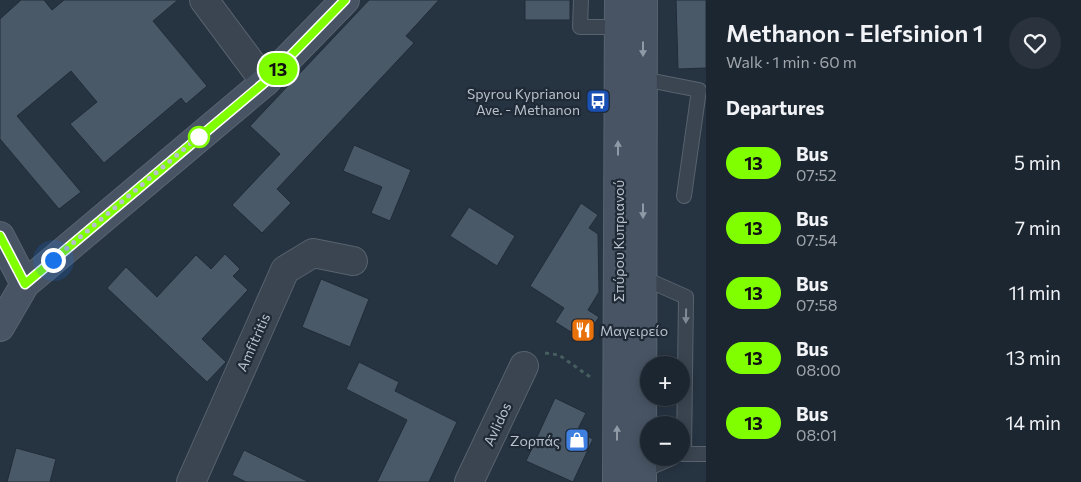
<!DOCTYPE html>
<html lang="en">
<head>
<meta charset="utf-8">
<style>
  body { margin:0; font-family:Commissioner,sans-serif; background:#29323d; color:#f1f3f6; height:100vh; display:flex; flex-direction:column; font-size:19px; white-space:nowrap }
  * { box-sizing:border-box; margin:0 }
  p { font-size:16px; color:#a0a5ab }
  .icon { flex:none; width:28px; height:28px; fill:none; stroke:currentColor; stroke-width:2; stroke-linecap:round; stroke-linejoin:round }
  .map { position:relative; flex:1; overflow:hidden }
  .drawer { display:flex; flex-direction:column; background:#1c2631; width:375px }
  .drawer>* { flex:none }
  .badge { padding:0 10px; border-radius:16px; font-size:18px; line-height:32px }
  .buttons { position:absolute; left:640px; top:356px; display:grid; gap:10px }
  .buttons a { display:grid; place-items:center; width:50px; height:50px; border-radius:50%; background:#1c2631; box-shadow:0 2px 12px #0003,0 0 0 1px #3a434d; font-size:25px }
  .you { position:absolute; width:25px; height:25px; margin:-12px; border:4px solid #fff; border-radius:50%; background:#1a73e8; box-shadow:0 0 0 8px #1a73e833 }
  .map>.badge { position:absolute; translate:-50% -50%; box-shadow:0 0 0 2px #fff }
  h2 { padding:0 20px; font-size:19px; line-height:45px }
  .round { display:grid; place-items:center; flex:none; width:52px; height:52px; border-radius:26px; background:#29323d }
  .overview { display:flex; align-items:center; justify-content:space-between; height:85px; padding:0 20px }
  h1 { font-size:24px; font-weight:600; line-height:38px }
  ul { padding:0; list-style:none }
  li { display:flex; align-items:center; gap:15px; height:65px; padding:0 20px }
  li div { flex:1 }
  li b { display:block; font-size:19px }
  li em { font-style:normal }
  li .badge { min-width:55px; font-weight:700; text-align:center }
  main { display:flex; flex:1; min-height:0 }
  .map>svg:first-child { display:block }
  .building { fill:#4a5967; stroke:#212c38 }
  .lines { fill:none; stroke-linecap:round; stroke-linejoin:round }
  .lane-casing { stroke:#58636e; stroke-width:16 }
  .street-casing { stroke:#58636e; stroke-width:30 }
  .secondary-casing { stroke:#58636e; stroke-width:30 }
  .path { stroke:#465e5f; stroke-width:3; stroke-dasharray:4 4; stroke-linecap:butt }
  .lane { stroke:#3a4551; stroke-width:14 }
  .street { stroke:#3a4551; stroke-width:28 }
  .secondary { stroke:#485464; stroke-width:28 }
  .oneway { fill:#909aa7 }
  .oneway2 { fill:#7f8994 }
  .line-casing { stroke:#fff; stroke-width:11 }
  .line { stroke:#80ff00; stroke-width:8 }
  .walk { stroke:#b7c0cb; stroke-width:5; stroke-dasharray:0 9 }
  .stop-dot { fill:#fff; stroke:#80ff00; stroke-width:2.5 }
  .labels { text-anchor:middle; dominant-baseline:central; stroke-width:4.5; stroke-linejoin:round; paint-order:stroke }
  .poi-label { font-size:14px; fill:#b7c0cb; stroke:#1f2a36; text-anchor:end }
  .street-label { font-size:14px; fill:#b7c0cb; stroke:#1f2a36 }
</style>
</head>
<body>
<main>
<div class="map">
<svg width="706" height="482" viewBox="0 0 706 482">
  <rect width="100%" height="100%" fill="#263341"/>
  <path class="building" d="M21 0H44L52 10 64 0H178L153 21 207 86 186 104 181 98 104 163 70 124 97 102 71 71 17 116 81 192 59 209 0 139V19Z
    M369 0H439L406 36 414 43 277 189 291 203 262 233 232 205 280 154 250 126Z
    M525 0H570V20H525Z
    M676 0H706V68L678 69Z
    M354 145 411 170 390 221 371 213 382 187 343 171Z
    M581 203 598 215 589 228 598 234 599 292 588 310 599 317 584 340 555 322 564 308 530 286Z
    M469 207 515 236 497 266 450 236Z
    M225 254 240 269 233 276 248 290 202 339 226 362 207 382 107 288 126 267 157 297 196 255 211 269Z
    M321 279 369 299 350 347 302 327Z
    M359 362 399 382 395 391 457 422 429 482H377L407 420 346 389Z
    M555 398 586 413 577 431 593 439 573 482 526 461Z
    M16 448 56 459 50 482H7Z
    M244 450 309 482H246L232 475Z"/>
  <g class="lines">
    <g class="lane-casing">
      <path id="lane" d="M581 0 580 27H619
        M643 79 699 90 684 196
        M643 278 686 297 684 452
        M681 454H706
        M642 471 672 458"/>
    </g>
    <g class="street-casing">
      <path id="street" d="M204 0 265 82
        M191 482 285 270 313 253 353 261
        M469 482 524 366"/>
    </g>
    <g class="secondary-casing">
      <path id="secondary" d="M0 236 25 284
        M0 327 25 284 265 82 345 0
        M617 482 619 0
        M642 482 643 0"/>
    </g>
    <path class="path" d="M545 353 559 355 593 379"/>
    <use href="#lane" class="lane"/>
    <use href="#street" class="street"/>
    <use href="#secondary" class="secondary"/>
  </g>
  <defs><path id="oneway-solid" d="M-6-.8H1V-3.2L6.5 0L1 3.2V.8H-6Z" transform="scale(1.25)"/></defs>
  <g class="oneway">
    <use href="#oneway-solid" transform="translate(643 49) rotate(90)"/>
    <use href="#oneway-solid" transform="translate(618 148) rotate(-90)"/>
    <use href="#oneway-solid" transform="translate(643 211) rotate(90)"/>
    <use href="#oneway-solid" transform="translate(617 433) rotate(-90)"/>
  </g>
  <use class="oneway2" href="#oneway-solid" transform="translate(686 316) rotate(91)"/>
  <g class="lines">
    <g class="line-casing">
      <path id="line" d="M0 236 25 284 265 82 345 0"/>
    </g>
    <use href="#line" class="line"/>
    <path class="walk" d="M53 260 203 133 199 137"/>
  </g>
  <defs>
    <g id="bus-square" transform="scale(1.25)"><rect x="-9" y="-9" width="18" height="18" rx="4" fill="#1a4fb4" stroke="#1f2a36"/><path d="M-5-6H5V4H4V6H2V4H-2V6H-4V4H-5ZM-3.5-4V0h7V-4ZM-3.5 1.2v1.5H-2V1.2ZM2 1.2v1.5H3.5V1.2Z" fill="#fff"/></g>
    <g id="restaurant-square" transform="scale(1.25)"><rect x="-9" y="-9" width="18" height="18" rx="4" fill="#e8710a" stroke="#1f2a36"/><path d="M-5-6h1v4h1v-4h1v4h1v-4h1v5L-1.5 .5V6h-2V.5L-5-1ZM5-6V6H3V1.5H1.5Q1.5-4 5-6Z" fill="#fff"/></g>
    <g id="shop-square" transform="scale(1.25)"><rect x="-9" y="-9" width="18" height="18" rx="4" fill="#3f7fe0" stroke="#1f2a36"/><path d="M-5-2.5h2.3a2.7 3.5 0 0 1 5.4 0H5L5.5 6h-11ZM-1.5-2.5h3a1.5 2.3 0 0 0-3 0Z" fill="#fff"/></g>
  </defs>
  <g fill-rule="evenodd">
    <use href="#bus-square" x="598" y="101"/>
    <use href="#restaurant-square" x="583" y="330"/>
    <use href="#shop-square" x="577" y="440"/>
  </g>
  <circle class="stop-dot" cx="199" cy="137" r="10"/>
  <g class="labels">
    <g class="poi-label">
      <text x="580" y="93">Spyrou Kyprianou<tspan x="580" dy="16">Ave. - Methanon</tspan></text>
      <text x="600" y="330" text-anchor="start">Μαγειρείο</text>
      <text x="560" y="440">Ζορπάς</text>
    </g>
    <g class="street-label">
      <text transform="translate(618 241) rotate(-90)">Σπύρου Κυπριανού</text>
      <text transform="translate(253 342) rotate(-66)">Amfitritis</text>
      <text transform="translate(497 424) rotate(-65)">Avlidos</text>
    </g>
  </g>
</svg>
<div class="buttons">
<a>+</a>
<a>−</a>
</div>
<div class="you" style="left:53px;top:260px"></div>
<b class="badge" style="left:278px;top:69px;background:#80ff00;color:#111">13</b>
</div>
<section class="drawer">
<div class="overview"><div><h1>Methanon - Elefsinion 1</h1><p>Walk · 1 min · 60 m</p></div><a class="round"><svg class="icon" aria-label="heart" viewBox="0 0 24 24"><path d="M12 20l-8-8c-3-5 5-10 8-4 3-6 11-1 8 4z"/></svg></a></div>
<h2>Departures</h2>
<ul>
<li><span class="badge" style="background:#80ff00;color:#111">13</span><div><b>Bus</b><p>07:52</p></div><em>5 min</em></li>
<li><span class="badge" style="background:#80ff00;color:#111">13</span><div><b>Bus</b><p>07:54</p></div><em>7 min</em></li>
<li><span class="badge" style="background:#80ff00;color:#111">13</span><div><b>Bus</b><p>07:58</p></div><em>11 min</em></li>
<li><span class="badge" style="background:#80ff00;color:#111">13</span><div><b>Bus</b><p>08:00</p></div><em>13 min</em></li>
<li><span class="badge" style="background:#80ff00;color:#111">13</span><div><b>Bus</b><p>08:01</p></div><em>14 min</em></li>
</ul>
</section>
</main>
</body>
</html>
